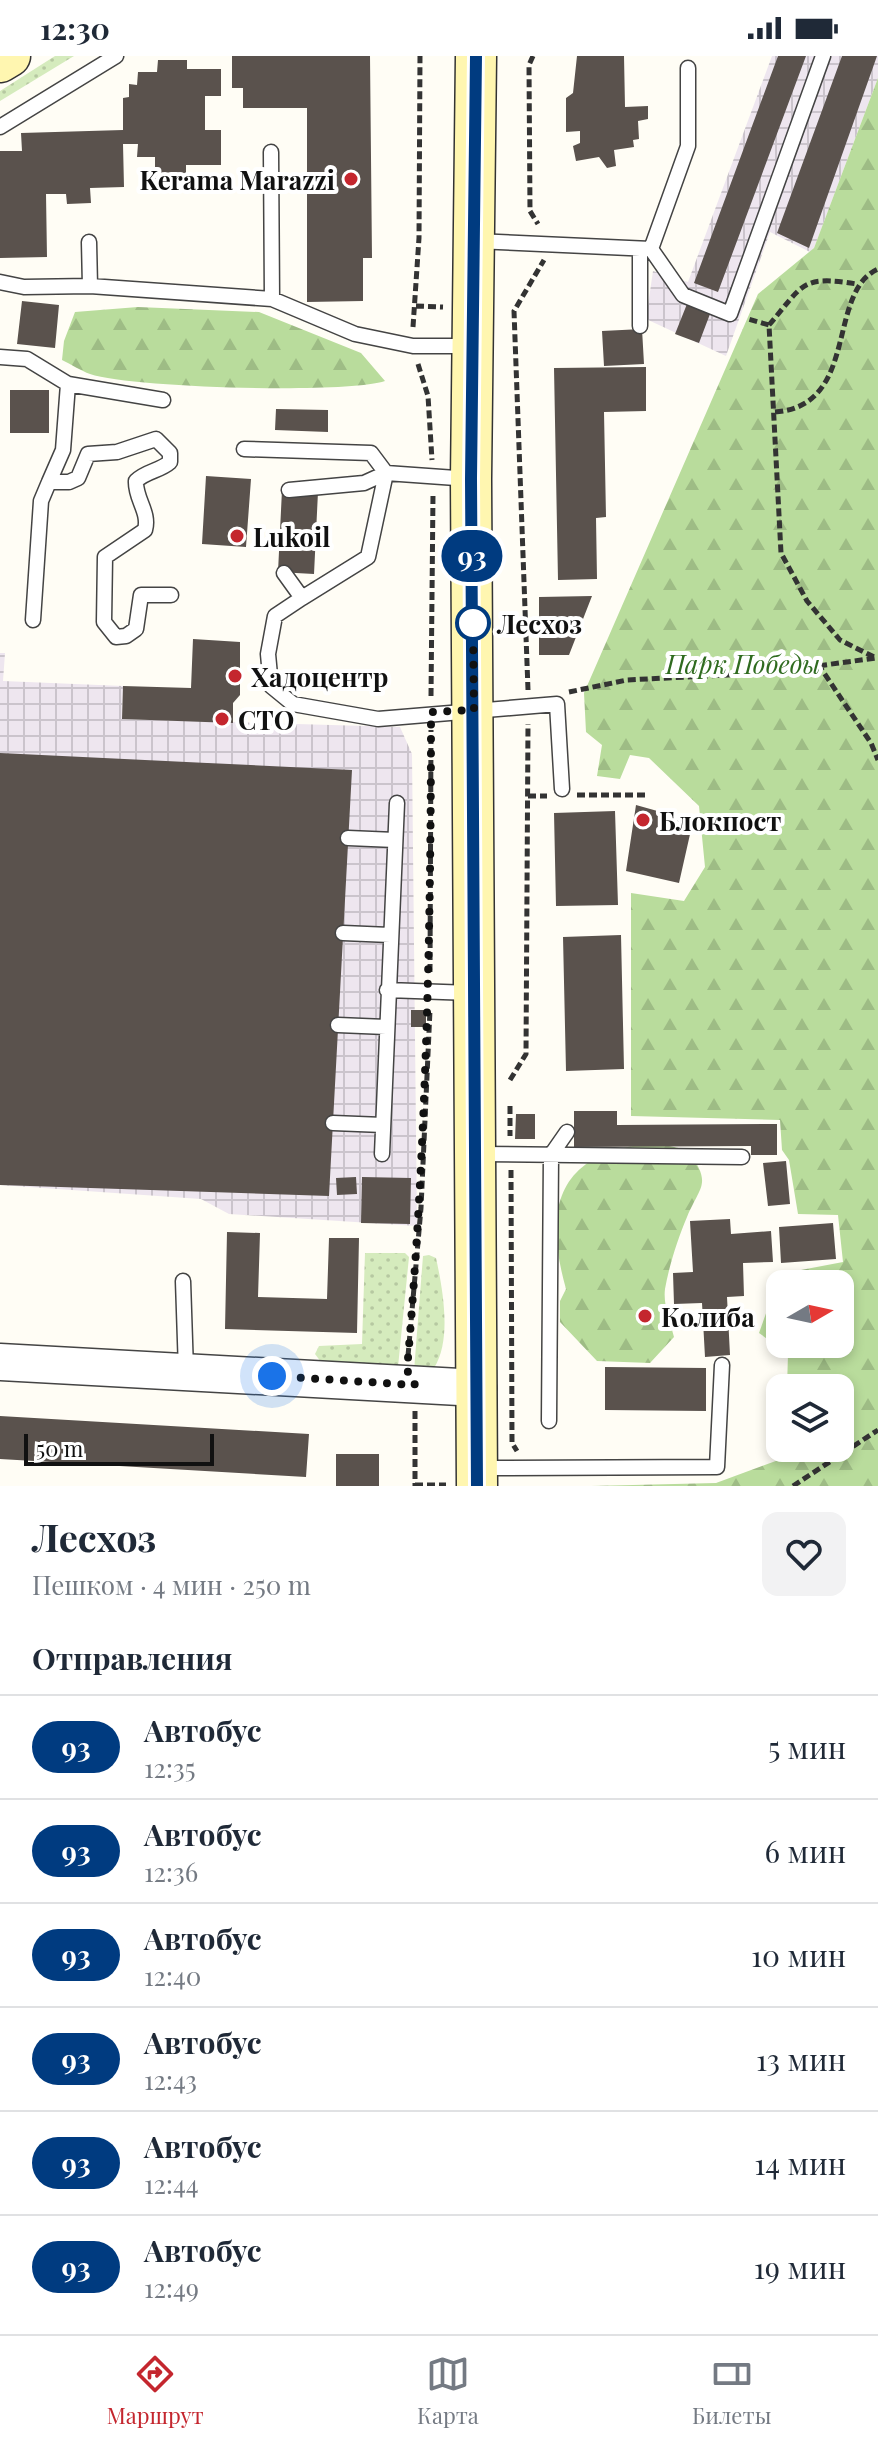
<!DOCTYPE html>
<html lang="ru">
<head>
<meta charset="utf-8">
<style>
  body { margin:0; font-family:"Playfair Display",serif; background:#f2f2f3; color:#1f2937; height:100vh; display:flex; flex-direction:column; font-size:30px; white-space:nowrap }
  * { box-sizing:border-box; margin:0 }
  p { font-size:26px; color:#747a83 }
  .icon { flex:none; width:44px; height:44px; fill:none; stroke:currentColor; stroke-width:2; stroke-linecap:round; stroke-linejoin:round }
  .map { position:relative; height:1430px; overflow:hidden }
  .side { display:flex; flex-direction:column; background:#fff; flex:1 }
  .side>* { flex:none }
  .badge { padding:0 16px; border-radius:26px; font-size:28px; line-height:52px }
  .needle { width:52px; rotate:81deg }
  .controls { position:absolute; left:766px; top:1214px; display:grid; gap:16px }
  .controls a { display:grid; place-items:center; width:88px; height:88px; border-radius:16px; background:#fff; box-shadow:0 4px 12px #0003; font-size:40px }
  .scale { position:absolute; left:24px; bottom:20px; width:190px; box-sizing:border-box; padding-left:8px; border:4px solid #111; border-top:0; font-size:22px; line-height:28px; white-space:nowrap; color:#111; -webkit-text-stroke:6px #fff; paint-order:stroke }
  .you { position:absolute; width:40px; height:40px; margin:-20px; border:6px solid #fff; border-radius:50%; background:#1a73e8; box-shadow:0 0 0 12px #1a73e833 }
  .map>.badge { position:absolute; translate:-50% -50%; box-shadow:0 0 0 4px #fff }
  h2 { padding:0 32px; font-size:30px; line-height:72px }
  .round { display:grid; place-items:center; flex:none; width:84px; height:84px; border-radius:16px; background:#f2f2f3 }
  .overview { display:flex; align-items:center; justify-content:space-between; height:136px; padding:0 32px }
  h1 { font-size:38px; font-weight:700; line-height:60px }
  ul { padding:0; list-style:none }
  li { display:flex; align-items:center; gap:24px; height:104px; padding:0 32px; border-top:2px solid #e0e1e3 }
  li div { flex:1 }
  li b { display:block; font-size:30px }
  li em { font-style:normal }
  li .badge { min-width:88px; font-weight:700; text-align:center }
  .status { display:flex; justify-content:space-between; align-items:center; height:56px; padding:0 40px; background:#fff; direction:ltr }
  .status svg { height:22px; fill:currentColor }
  .tabs { display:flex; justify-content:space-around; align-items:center; height:112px; border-top:2px solid #e0e1e3; background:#fff; font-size:22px; color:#747a83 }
  .tabs a { display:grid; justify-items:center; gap:4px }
  .tabs .on { color:#c4262e }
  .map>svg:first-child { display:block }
  .industrial { fill:url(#industrial-grid) }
  .grass { fill:url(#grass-dots) }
  .forest { fill:url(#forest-firs); fill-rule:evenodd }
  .building { fill:#5a524d }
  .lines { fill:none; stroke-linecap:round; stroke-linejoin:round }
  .service-casing { stroke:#444; stroke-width:17 }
  .tertiary-casing { stroke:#444; stroke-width:39 }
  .secondary-casing { stroke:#333; stroke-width:43 }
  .path { stroke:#333; stroke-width:5; stroke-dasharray:8 4; stroke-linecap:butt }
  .service { stroke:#fff; stroke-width:14 }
  .tertiary { stroke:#fff; stroke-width:36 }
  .secondary { stroke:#fff6b0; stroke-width:40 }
  .line-casing { stroke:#fff; stroke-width:18 }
  .line { stroke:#003b80; stroke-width:12 }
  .walk { stroke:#111; stroke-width:8; stroke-dasharray:0 14.4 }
  .poi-dot { fill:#c4262e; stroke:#fff; stroke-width:3 }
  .stop-dot { fill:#fff; stroke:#003b80; stroke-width:4 }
  .labels { text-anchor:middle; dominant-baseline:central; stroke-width:8; stroke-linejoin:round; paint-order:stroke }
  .poi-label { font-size:26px; font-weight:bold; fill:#111; stroke:#fff; text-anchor:start }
  .stop-label { font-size:26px; font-weight:bold; fill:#111; stroke:#fff; text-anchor:start }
  .park-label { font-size:26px; font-style:italic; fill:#2f6b1f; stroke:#fff }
</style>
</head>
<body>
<div class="status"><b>12:30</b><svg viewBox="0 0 49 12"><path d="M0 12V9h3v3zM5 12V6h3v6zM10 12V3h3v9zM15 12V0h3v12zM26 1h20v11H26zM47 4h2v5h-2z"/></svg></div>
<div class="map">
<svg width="878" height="1430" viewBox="0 0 878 1430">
  <defs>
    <pattern id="industrial-grid" width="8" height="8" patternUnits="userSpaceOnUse" patternTransform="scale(2)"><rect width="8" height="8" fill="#eee6ef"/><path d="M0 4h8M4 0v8" fill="none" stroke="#cbc4cc"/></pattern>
    <pattern id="grass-dots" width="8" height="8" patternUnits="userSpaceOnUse" patternTransform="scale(2)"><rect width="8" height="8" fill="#d5ebbd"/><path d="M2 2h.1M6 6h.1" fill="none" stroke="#b6c8a1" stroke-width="1.8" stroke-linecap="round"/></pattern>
    <pattern id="forest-firs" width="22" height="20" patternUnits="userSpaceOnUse" patternTransform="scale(2)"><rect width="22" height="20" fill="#b9dc9c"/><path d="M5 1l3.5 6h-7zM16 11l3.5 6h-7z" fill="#9ebc85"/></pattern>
  </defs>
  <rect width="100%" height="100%" fill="#fffdf5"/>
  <path class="industrial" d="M772 0H878V22L814 192 810 196 770 176 726 300 646 263 653 215 688 226Z
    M0 597H5L3 625 123 630 122 663 400 671 412 698 417 1170 229 1158 201 1143 0 1129Z"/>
  <path class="grass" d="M55 0H74L0 45V35Z
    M365 1197H405L409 1201 398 1311 321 1306 315 1298 319 1290 362 1288Z
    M429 1199 436 1202C443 1234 452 1284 434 1312L414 1315 423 1200Z"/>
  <path class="forest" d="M878 22V1430H591L716 1427 784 1402 785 1392H840V1332H787L788 1298 759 1277 780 1218 843 1206 838 1159 798 1158 789 1104 782 1094 780 1064 631 1060V837L684 845 705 811 699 750 649 702 630 699 620 723 597 720 602 689 586 676 584 637 758 238 814 192ZM840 1228V1288H780V1228Z
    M138 251 259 256 361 297 385 325C345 338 131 332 90 318 81 315 71 308 62 304L64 285 75 256Z
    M655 1087 688 1094C712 1129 701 1128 687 1161 678 1182 669 1210 665 1233 663 1249 670 1265 674 1281L650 1307 597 1305 560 1266V1245L566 1233C542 1148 560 1095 655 1087Z"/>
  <path class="building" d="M232 0H370L372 202H363V245L307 246V52H243V32H232Z
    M577 0H624L625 51 648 50V63L638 65 639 83 633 84 634 91 614 94 616 110 607 112 599 101 576 105 573 90 580 87V75L566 76V42L573 37Z
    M778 0H806L718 236 694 227Z
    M842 0H877L809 192 777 177Z
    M158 4H187V13H221V40H205V74H221V109H186V126L155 125V101H137L138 88H123L124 131 90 132 91 147 67 148 66 138H46L47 201 0 202V95H22L21 77 123 74V42L129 41V28L137 29 138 16H157Z
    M22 245 59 249 55 292 17 288Z
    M687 248 710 258 699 287 675 278Z
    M642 273 644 308 604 310 602 275Z
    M646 311V355L604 356 606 461 596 462 597 523 558 524 554 312Z
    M10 334H49V377H10Z
    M276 353 328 354V376L275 374Z
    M206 420 251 423 246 491 202 488Z
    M282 434 318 436 314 518 278 516Z
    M592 540 569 599H539V541Z
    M193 583 240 586V639L233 647V667L122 663 123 630 191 632Z
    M0 697 352 714 329 1140 0 1129Z
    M636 749 693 765 679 827 626 815Z
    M615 755 618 849 556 850 554 757Z
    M621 879 624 1013 566 1015 563 881Z
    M411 954H426V971H411Z
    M574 1055H617V1069L777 1068V1099H751V1090L574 1091Z
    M516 1058H535V1083H515Z
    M786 1105 790 1148 768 1150 763 1107Z
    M356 1121 357 1138 337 1139 336 1122Z
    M362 1121 411 1122 410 1168 361 1167Z
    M730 1163 731 1178 771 1175 773 1206 743 1207 744 1240 727 1241 730 1299 705 1301 702 1247 674 1248 673 1217 693 1216 690 1165Z
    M833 1167 836 1203 781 1207 779 1171Z
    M227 1176 260 1177 258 1241 327 1243 329 1182H359L357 1277 225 1273Z
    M605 1311 706 1312V1355L605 1354Z
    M0 1360 309 1378 306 1421 0 1403Z
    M336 1398H379V1430H336Z"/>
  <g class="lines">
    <g class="service-casing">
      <path id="service" d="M0 71 116 0
        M271 96 272 243
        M475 185 651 193 688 90V12
        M89 186 90 230 272 243 355 278 413 290H471
        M651 193 683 239 730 258 823 0
        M0 226 24 231 90 230
        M640 270V193
        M0 301 27 303 68 328 163 344
        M68 328 63 394 49 426H69L78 422 88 398 117 396 156 383 170 397V406C160 415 146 415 136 425 135 443 150 456 145 474L105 501 104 566 116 581 126 580 136 573 141 539H171
        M244 393 371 397 386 417 368 501 302 542
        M289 434 364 427 386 417 470 423
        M284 517 302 542 275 560 268 598 271 630 293 648 378 663 557 648 562 733
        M33 564 41 445 49 426
        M348 782 395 784
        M343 877 390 879
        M387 934 471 937
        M338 969 386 971
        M333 1067 383 1069
        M382 1098 397 747
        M479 1098 742 1101
        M183 1225 186 1315
        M549 1365 551 1099 567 1076
        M481 1412 717 1411 722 1309"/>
    </g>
    <g class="tertiary-casing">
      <path id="tertiary" d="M0 1306 478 1332"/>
    </g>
    <g class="secondary-casing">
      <path id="secondary" d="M476 0 471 423 477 1430
        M0 6 10 0"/>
    </g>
    <path class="path" d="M533 0 529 9 530 155 538 168
      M416 250 443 251
      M769 269C804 228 801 219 857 228
      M413 271 419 182 420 0
      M418 308 428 340 432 404
      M775 356C860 350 826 236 878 213
      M818 608 871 687 878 704
      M528 634 514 255 544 204
      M569 636 627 624 766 617 876 602 840 584 807 545 781 497 769 269 748 263
      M431 640 433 438
      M577 739H646
      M528 740H547
      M430 916 431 674
      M510 1024 526 998 528 668
      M510 1050V1080
      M511 1114 512 1387 517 1395
      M408 1300 421 1152 430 954
      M415 1355V1430
      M415 1429H446
      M793 1430 878 1374"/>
    <use href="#service" class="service"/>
    <use href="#tertiary" class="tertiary"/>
    <use href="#secondary" class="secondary"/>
  </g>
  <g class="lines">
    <g class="line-casing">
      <path id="line" d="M476 0 471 423 477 1430"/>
    </g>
    <use href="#line" class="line"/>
    <path class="walk" d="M272 1320 415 1329 407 1314C426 1094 431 876 431 656L474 654 473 567"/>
  </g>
  <g class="poi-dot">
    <circle cx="351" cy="123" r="8"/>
    <circle cx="237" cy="480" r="8"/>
    <circle cx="235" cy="620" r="8"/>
    <circle cx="222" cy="663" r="8"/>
    <circle cx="643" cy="764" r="8"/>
    <circle cx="645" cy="1260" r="8"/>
  </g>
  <circle class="stop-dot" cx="473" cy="567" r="16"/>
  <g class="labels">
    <g class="poi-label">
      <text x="335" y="123" text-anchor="end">Kerama Marazzi</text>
      <text x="253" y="480">Lukoil</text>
      <text x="251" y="620">Хадоцентр</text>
      <text x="238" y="663">СТО</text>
      <text x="659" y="764">Блокпост</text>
      <text x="661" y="1260">Колиба</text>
    </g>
    <g class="stop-label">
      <text x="497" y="567">Лесхоз</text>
    </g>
    <g class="park-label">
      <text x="743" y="607">Парк Победы</text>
    </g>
  </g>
</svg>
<div class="controls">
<a><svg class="needle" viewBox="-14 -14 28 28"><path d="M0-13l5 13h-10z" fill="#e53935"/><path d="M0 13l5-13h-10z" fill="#747a83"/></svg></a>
<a><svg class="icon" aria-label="layers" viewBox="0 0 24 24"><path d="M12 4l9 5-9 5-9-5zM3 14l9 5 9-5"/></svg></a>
</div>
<div class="scale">50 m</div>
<div class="you" style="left:272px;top:1320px"></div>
<b class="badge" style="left:472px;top:500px;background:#003b80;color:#fff">93</b>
</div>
<section class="side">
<div class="overview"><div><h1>Лесхоз</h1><p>Пешком · 4 мин · 250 m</p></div><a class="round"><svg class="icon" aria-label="heart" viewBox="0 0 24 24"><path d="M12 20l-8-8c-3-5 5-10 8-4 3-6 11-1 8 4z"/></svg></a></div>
<h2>Отправления</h2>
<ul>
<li><span class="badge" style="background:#003b80;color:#fff">93</span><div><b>Автобус</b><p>12:35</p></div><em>5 мин</em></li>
<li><span class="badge" style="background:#003b80;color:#fff">93</span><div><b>Автобус</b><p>12:36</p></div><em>6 мин</em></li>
<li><span class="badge" style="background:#003b80;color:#fff">93</span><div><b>Автобус</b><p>12:40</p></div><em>10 мин</em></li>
<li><span class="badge" style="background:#003b80;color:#fff">93</span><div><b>Автобус</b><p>12:43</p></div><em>13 мин</em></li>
<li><span class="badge" style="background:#003b80;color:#fff">93</span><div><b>Автобус</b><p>12:44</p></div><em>14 мин</em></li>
<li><span class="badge" style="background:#003b80;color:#fff">93</span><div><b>Автобус</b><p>12:49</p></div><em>19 мин</em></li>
</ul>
</section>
<nav class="tabs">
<a class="on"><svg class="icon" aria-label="directions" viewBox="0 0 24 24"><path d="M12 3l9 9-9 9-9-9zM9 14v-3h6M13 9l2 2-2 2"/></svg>Маршрут</a>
<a><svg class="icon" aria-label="map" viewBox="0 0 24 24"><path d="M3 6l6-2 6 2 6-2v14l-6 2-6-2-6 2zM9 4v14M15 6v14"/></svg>Карта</a>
<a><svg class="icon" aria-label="tickets" viewBox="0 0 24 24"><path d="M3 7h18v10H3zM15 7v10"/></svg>Билеты</a>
</nav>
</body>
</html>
